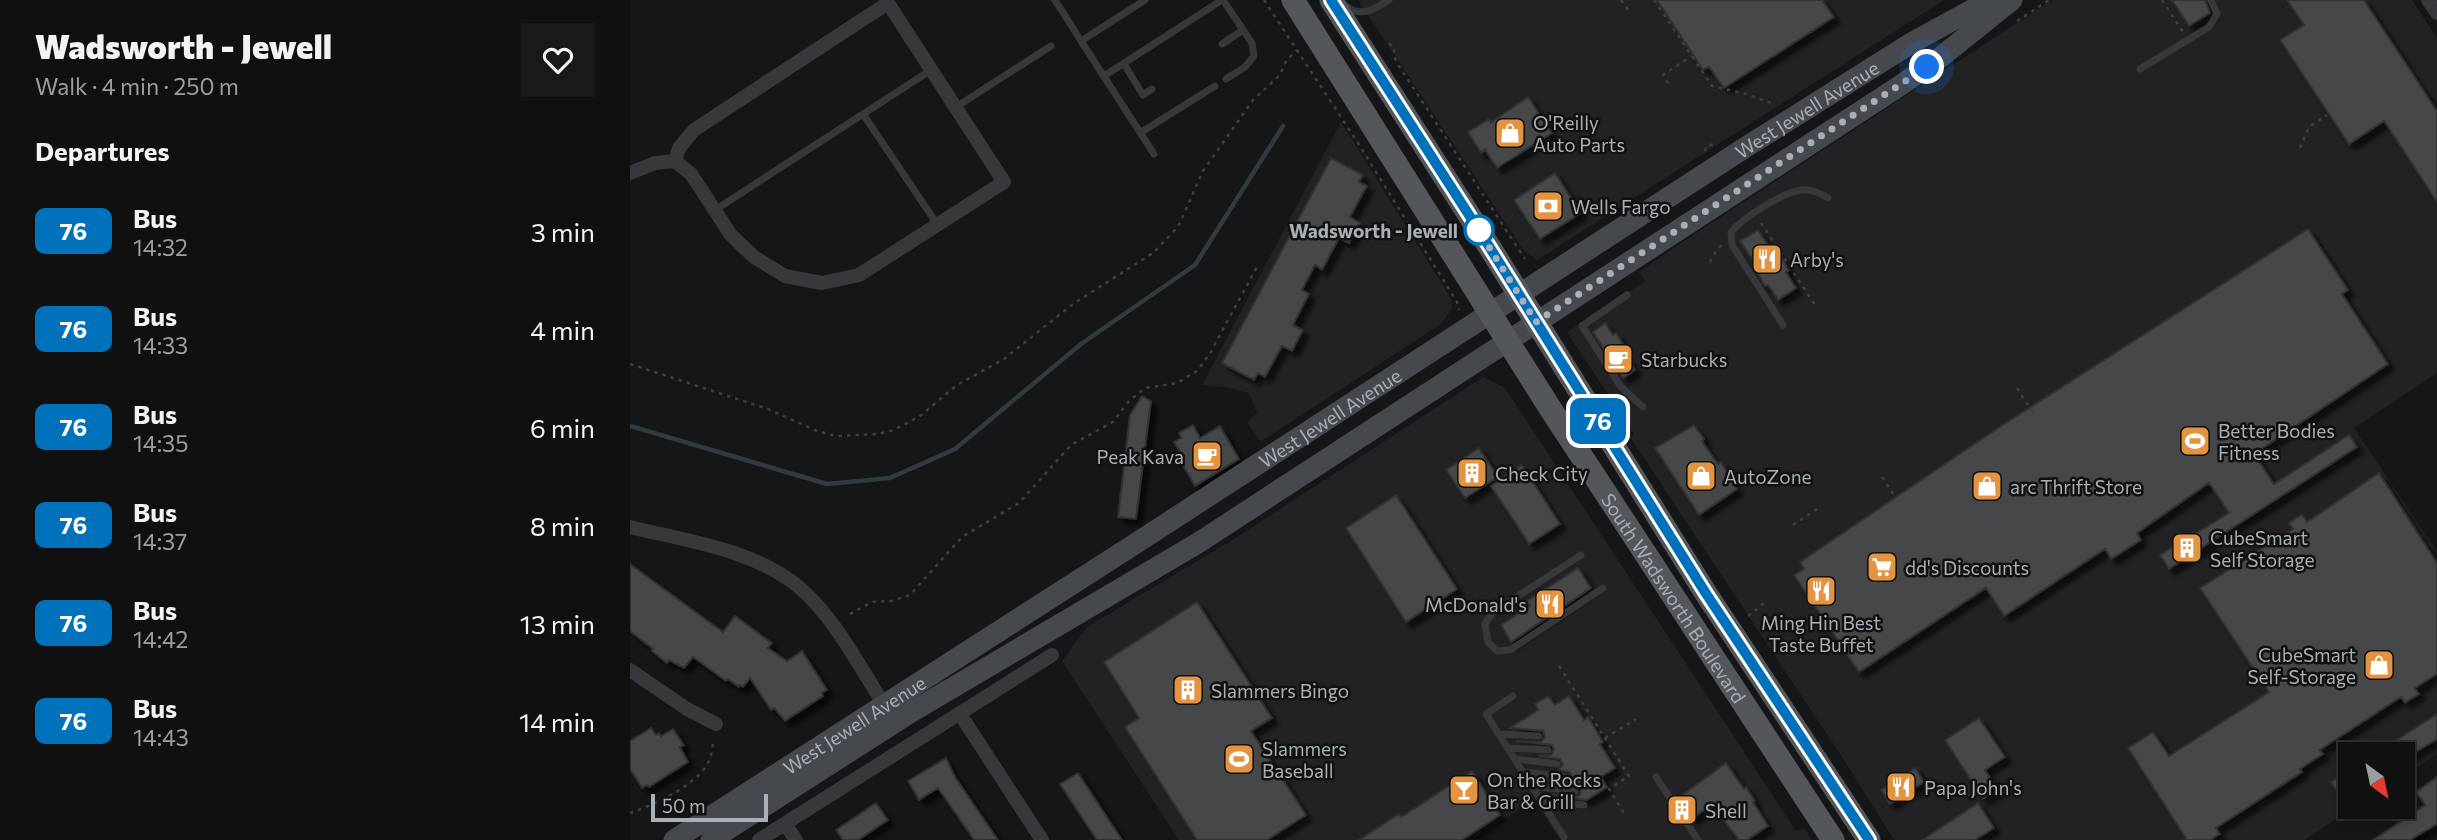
<!DOCTYPE html>
<html lang="en">
<head>
<meta charset="utf-8">
<style>
  body { margin:0; font-family:Commissioner,sans-serif; background:#19191a; color:#f1f3f6; height:100vh; display:flex; flex-direction:column; font-size:26px; white-space:nowrap }
  * { box-sizing:border-box; margin:0 }
  p { font-size:23px; color:#9c9d9f }
  .icon { flex:none; width:38px; height:38px; fill:none; stroke:currentColor; stroke-width:2; stroke-linecap:round; stroke-linejoin:round }
  .map { position:relative; flex:1; overflow:hidden }
  .panel { display:flex; flex-direction:column; background:#101011; width:630px }
  .panel>* { flex:none }
  .badge { padding:0 14px; border-radius:10px; font-size:24px; line-height:46px }
  .needle { width:46px; rotate:147deg }
  .fabs { position:absolute; left:1708px; top:742px; display:grid; gap:14px }
  .fabs a { display:grid; place-items:center; width:77px; height:77px; border-radius:0px; background:#101011; box-shadow:0 4px 10px #0003,0 0 0 2px #303031; font-size:35px }
  .scale { position:absolute; left:21px; bottom:18px; width:117px; box-sizing:border-box; padding-left:7px; border:4px solid #a8afb6; border-top:0; font-size:19px; line-height:24px; white-space:nowrap; color:#a8afb6; -webkit-text-stroke:5px #111112; paint-order:stroke }
  .you { position:absolute; width:35px; height:35px; margin:-18px; border:5px solid #fff; border-radius:50%; background:#1a73e8; box-shadow:0 0 0 10px #1a73e833 }
  .map>.badge { position:absolute; translate:-50% -50%; box-shadow:0 0 0 4px #fff }
  h2 { padding:0 35px; font-size:26px; line-height:63px }
  .round { display:grid; place-items:center; flex:none; width:74px; height:74px; border-radius:0px; background:#19191a }
  .overview { display:flex; align-items:center; justify-content:space-between; height:119px; padding:0 35px }
  h1 { font-size:33px; font-weight:800; line-height:52px }
  ul { padding:0; list-style:none }
  li { display:flex; align-items:center; gap:21px; height:98px; padding:0 35px }
  li div { flex:1 }
  li b { display:block; font-size:26px }
  li em { font-style:normal }
  li .badge { min-width:77px; font-weight:700; text-align:center }
  main { display:flex; flex:1; min-height:0 }
  .map>svg:first-child { display:block }
  .built { fill:#222224 }
  .lines { fill:none; stroke-linecap:round; stroke-linejoin:round }
  .stream { stroke:#303a3f; stroke-width:4.5 }
  .building { fill:#45464a; stroke:#303033; stroke-width:2; filter:url(#shadow) }
  .path { stroke:#3d3f43; stroke-width:2.5; stroke-dasharray:3.5 5; stroke-linecap:butt }
  .service { stroke:#37383c; stroke-width:7 }
  .minor { stroke:#37383c; stroke-width:14 }
  .secondary { stroke:#45484c; stroke-width:21 }
  .primary { stroke:#53565b; stroke-width:23 }
  .line-casing { stroke:#fff; stroke-width:16 }
  .line { stroke:#0072bc; stroke-width:10 }
  .walk { stroke:#a8afb6; stroke-width:7; stroke-dasharray:0 12.6 }
  .stop-dot { fill:#fff; stroke:#0072bc; stroke-width:3.5 }
  .labels { text-anchor:middle; dominant-baseline:central; stroke-width:5; stroke-linejoin:round; paint-order:stroke }
  .street-label { font-size:19px; fill:#a8afb6; stroke:#111112 }
  .poi-label { font-size:19px; fill:#a8afb6; stroke:#111112; text-anchor:start }
  .stop-label { font-size:19px; font-weight:bold; fill:#a8afb6; stroke:#111112; text-anchor:end }
</style>
</head>
<body>
<main>
<section class="panel">
<div class="overview"><div><h1>Wadsworth - Jewell</h1><p>Walk · 4 min · 250 m</p></div><a class="round"><svg class="icon" aria-label="heart" viewBox="0 0 24 24"><path d="M12 20l-8-8c-3-5 5-10 8-4 3-6 11-1 8 4z"/></svg></a></div>
<h2>Departures</h2>
<ul>
<li><span class="badge" style="background:#0072bc;color:#fff">76</span><div><b>Bus</b><p>14:32</p></div><em>3 min</em></li>
<li><span class="badge" style="background:#0072bc;color:#fff">76</span><div><b>Bus</b><p>14:33</p></div><em>4 min</em></li>
<li><span class="badge" style="background:#0072bc;color:#fff">76</span><div><b>Bus</b><p>14:35</p></div><em>6 min</em></li>
<li><span class="badge" style="background:#0072bc;color:#fff">76</span><div><b>Bus</b><p>14:37</p></div><em>8 min</em></li>
<li><span class="badge" style="background:#0072bc;color:#fff">76</span><div><b>Bus</b><p>14:42</p></div><em>13 min</em></li>
<li><span class="badge" style="background:#0072bc;color:#fff">76</span><div><b>Bus</b><p>14:43</p></div><em>14 min</em></li>
</ul>
</section>
<div class="map">
<svg width="1807" height="840" viewBox="0 0 1807 840">
  <defs>
    <filter id="shadow"><feDropShadow dx="6" dy="6" stdDeviation="2" flood-color="#0009"/></filter>
  </defs>
  <rect width="100%" height="100%" fill="#151617"/>
  <path class="built" d="M728 0H1314L907 260 894 251Z
    M1422 0H1782L1807 38V373L1724 428 1807 551V754L1773 776V754H1720V807H1725L1674 840H1264L1214 760 1000 437 1004 434 937 332 1015 281 1009 272 1048 245Z
    M711 122 822 300V309L811 324 630 442 617 422 627 413 619 393 595 387 572 385Z
    M853 377 875 388 1166 831 1174 828 1182 840H930L904 800 841 840H549L432 661 457 627 604 539Z"/>
  <g class="lines">
    <path class="stream" d="M0 426 197 484 260 478 325 449 451 344 565 265 653 126"/>
  </g>
  <path class="building" d="M1027 0H1192L1204 17 1094 88 1079 67 1073 70Z
    M1542 0H1575L1580 13 1559 26Z
    M1657 0H1734L1807 111V202L1754 121 1719 144 1650 40 1674 25Z
    M898 97 922 133 867 168 855 150 851 153 838 132 859 119 861 122Z
    M701 158 733 175 729 182 737 186 720 217 730 223 719 243 709 238 692 270 685 265 672 290 679 294 663 325 673 330 662 351 652 346 635 377 628 373 624 380 592 363Z
    M925 173 951 213 910 239 884 200Z
    M1678 229 1718 290 1712 294 1758 364 1624 454 1644 484 1719 435 1727 447 1539 569 1530 555 1599 513 1579 483 1507 533 1511 540 1481 559 1475 549 1374 616 1356 588 1229 672 1164 575 1174 569 1170 562 1368 428Z
    M1128 230 1144 254 1147 251 1159 270 1156 272 1166 288 1148 300 1138 285 1135 286 1123 266 1126 265 1110 241Z
    M975 323 983 335 986 333 995 347 991 349 1005 370 993 378 963 332Z
    M512 396 521 401 506 519 488 517 500 415Z
    M563 425 570 438 590 426 609 459 565 486 548 457 552 455 544 442 551 438 549 433Z
    M1064 425 1074 439 1072 441 1088 464 1091 462 1107 489 1069 515 1025 448Z
    M849 448 868 477 835 498 816 470Z
    M892 465 930 524 899 544 861 486Z
    M1749 473 1807 563V674L1785 688 1789 694 1775 703 1771 697 1690 750 1693 754 1670 769 1672 772 1586 828 1590 834 1580 840H1557L1498 748 1523 732 1539 756 1639 692 1570 588 1663 529 1659 523 1672 514 1677 522Z
    M766 495 827 589 776 622 716 528Z
    M0 564 93 632 105 616 142 643 138 648 157 661 172 651 197 690 192 693 193 696 155 721 144 708 141 710 120 678 113 687 110 685 109 687 98 679 96 681 63 657 54 668 39 660 37 663 22 651 23 649 0 631Z
    M948 568 961 588 881 642 871 625 900 606 897 601Z
    M567 602 642 718 621 731 676 815 637 840H567L495 727 509 718 474 662Z
    M918 696 925 705 939 696 954 720 958 717 973 742 970 744 985 768 971 777 977 787 957 800 921 796 920 794 947 797 950 794 951 789 946 785 911 780 936 783 942 778 939 772 928 770 933 765 930 759 909 756 921 755 924 750 922 745 886 741 911 742 915 737 913 731 880 728 908 710 905 704Z
    M1807 714V739L1773 760V754H1745Z
    M1349 718 1375 757 1355 770 1368 790 1353 799 1315 740Z
    M21 728 26 735 29 733 31 736 43 729 54 745 50 747 58 762 19 787 17 785 12 788 0 769V741Z
    M316 758 325 777 368 840H344L308 788 289 800 278 781Z
    M1096 763 1114 789 1116 787 1125 801 1123 802 1138 826 1117 840H1109L1082 805 1061 819 1048 798Z
    M1285 768 1294 782 1260 804 1251 790Z
    M1720 770V794L1712 800 1701 782Z
    M842 771 870 815 832 840H729L769 814 771 817Z
    M448 773 473 811 492 840H467L449 813 430 784Z
    M1807 777V824L1780 840H1743L1795 805 1786 792Z
    M246 803 258 820 228 840H213L206 830Z
    M1348 803 1364 828 1345 840H1292Z"/>
  <g class="lines">
    <path class="path" d="M634 0 728 143 827 302 829 310
      M991 0 999 11
      M1024 0 1082 86 1116 94 1144 104
      M1532 0 1553 32
      M1387 21 1419 0
      M759 44 764 46V56L767 63 895 259
      M1038 83 1033 75 1061 56
      M1670 148 1679 127 1697 115
      M1075 151 1076 146 1085 144
      M1131 223 1185 305
      M1080 262 1087 249 1092 245
      M0 364 138 409 187 431 206 436 248 434 264 430 290 416 327 385 374 359 443 304 523 253 548 227 573 171 623 100 650 75 656 61 667 50
      M1387 388 1403 413
      M1252 477 1265 497
      M1163 525 1187 509
      M220 614 242 602 261 601 280 595 332 537 389 503 441 445 483 422 498 402 515 388 547 383 567 371 579 355 628 265
      M1118 616 1134 603
      M929 666 999 776 979 789 995 815
      M975 738 1006 719
      M0 813C24 805 68 785 79 761 82 755 82 746 84 739"/>
    <path class="service" d="M425 0 451 41 515 0
      M593 0 622 43 624 56 615 67 596 79
      M716 6C731 18 745 9 759 0
      M451 41 524 154
      M592 44 613 30
      M494 64 513 95 522 89
      M1510 69 1579 27 1587 14 1581 0
      M474 76 592 0
      M326 107 421 46
      M233 114 307 224
      M510 133 585 86
      M85 210 301 70
      M997 295 952 326 991 387 1013 407
      M1153 325 1102 245 1101 232C1113 218 1154 191 1172 190 1182 189 1190 193 1198 198
      M951 555 862 613 855 624 858 642 867 651 880 650 973 588
      M883 696 856 714 934 837
      M869 734 909 736
      M878 748 918 750
      M885 759 927 764
      M894 772 936 777
      M1026 777 1068 840
      M903 786 945 791
      M912 801 954 805"/>
    <path class="minor" d="M1798 0 1807 13
      M45 161 49 148 64 130 258 3
      M0 173 25 163 45 161 61 174 101 235 124 257 155 276 192 283 229 275 374 182 256 0
      M0 527C57 541 124 549 170 588 204 617 230 667 254 705
      M0 670 57 709 86 724
      M330 714 412 840
      M155 824 166 840
      M129 840 422 655"/>
    <g class="secondary">
      <path id="s1" d="M44 840 511 540 1119 145 1283 42 1360 0"/>
      <path d="M81 840 283 711 568 543 1271 85 1312 56 1382 0"/>
    </g>
    <g class="primary">
      <path id="s2" d="M663 0 918 405 1203 840"/>
      <path d="M701 0 857 243 1075 592 1239 840"/>
    </g>
  </g>
  <g class="lines">
    <g class="line-casing">
      <path id="line" d="M701 0 857 243 1075 592 1239 840"/>
    </g>
    <use href="#line" class="line"/>
    <path class="walk" d="M849 230 844 223 906 322 1297 67"/>
  </g>
  <defs>
    <g id="shop-square" transform="scale(1.575)"><rect x="-9" y="-9" width="18" height="18" rx="4" fill="#e49441" stroke="#111112"/><path d="M-5-2.5h2.3a2.7 3.5 0 0 1 5.4 0H5L5.5 6h-11ZM-1.5-2.5h3a1.5 2.3 0 0 0-3 0Z" fill="#fff"/></g>
    <g id="bank-square" transform="scale(1.575)"><rect x="-9" y="-9" width="18" height="18" rx="4" fill="#e49441" stroke="#111112"/><path d="M-6-4H6V4H-6ZM0-2.3a2.3 2.3 0 1 0 0 4.6a2.3 2.3 0 1 0 0-4.6Z" fill="#fff"/></g>
    <g id="restaurant-square" transform="scale(1.575)"><rect x="-9" y="-9" width="18" height="18" rx="4" fill="#e49441" stroke="#111112"/><path d="M-5-6h1v4h1v-4h1v4h1v-4h1v5L-1.5 .5V6h-2V.5L-5-1ZM5-6V6H3V1.5H1.5Q1.5-4 5-6Z" fill="#fff"/></g>
    <g id="cafe-square" transform="scale(1.575)"><rect x="-9" y="-9" width="18" height="18" rx="4" fill="#e49441" stroke="#111112"/><path d="M-5.5-4.5H6V0H3Q3 3.5 0 3.5H-2.5Q-5.5 3.5-5.5 0ZM3-3.2v2h1.7v-2ZM-6 4.5H4V6H-6Z" fill="#fff"/></g>
    <g id="stadium-square" transform="scale(1.575)"><rect x="-9" y="-9" width="18" height="18" rx="4" fill="#e49441" stroke="#111112"/><path d="M0-5a6.5 5 0 1 0 0 10a6.5 5 0 1 0 0-10ZM-3.5-1.8h7v3.6h-7Z" fill="#fff"/></g>
    <g id="building-square" transform="scale(1.575)"><rect x="-9" y="-9" width="18" height="18" rx="4" fill="#e49441" stroke="#111112"/><path d="M-4-6H4V6H1V3H-1V6H-4ZM-2.5-4.3h1.7v1.8h-1.7ZM.8-4.3h1.7v1.8H.8ZM-2.5-1h1.7V.8h-1.7ZM.8-1h1.7V.8H.8Z" fill="#fff"/></g>
    <g id="supermarket-square" transform="scale(1.575)"><rect x="-9" y="-9" width="18" height="18" rx="4" fill="#e49441" stroke="#111112"/><path d="M-6-5.5h2.5l.6 2H6L4.5 2H-2.5L-4.4-4H-6ZM-1.5 3.2a1.3 1.3 0 1 0 .1 0ZM3 3.2a1.3 1.3 0 1 0 .1 0Z" fill="#fff"/></g>
    <g id="bar-square" transform="scale(1.575)"><rect x="-9" y="-9" width="18" height="18" rx="4" fill="#e49441" stroke="#111112"/><path d="M-6-5H6L.8 .8V4.5H3.5V6h-7V4.5H-.8V.8Z" fill="#fff"/></g>
  </defs>
  <g fill-rule="evenodd">
    <use href="#shop-square" x="880" y="133"/>
    <use href="#bank-square" x="918" y="206"/>
    <use href="#restaurant-square" x="1137" y="259"/>
    <use href="#cafe-square" x="988" y="359"/>
    <use href="#stadium-square" x="1565" y="441"/>
    <use href="#cafe-square" x="577" y="456"/>
    <use href="#building-square" x="842" y="473"/>
    <use href="#shop-square" x="1071" y="476"/>
    <use href="#shop-square" x="1357" y="486"/>
    <use href="#building-square" x="1557" y="548"/>
    <use href="#supermarket-square" x="1252" y="567"/>
    <use href="#restaurant-square" x="1191" y="591"/>
    <use href="#restaurant-square" x="920" y="604"/>
    <use href="#shop-square" x="1749" y="665"/>
    <use href="#building-square" x="558" y="690"/>
    <use href="#stadium-square" x="609" y="759"/>
    <use href="#restaurant-square" x="1271" y="787"/>
    <use href="#bar-square" x="834" y="790"/>
    <use href="#building-square" x="1052" y="810"/>
  </g>
  <circle class="stop-dot" cx="849" cy="230" r="14"/>
  <g class="labels">
    <g class="street-label">
      <text stroke="none"><textPath href="#s1" startOffset="1348">West Jewell Avenue</textPath></text>
      <text stroke="none"><textPath href="#s1" startOffset="780">West Jewell Avenue</textPath></text>
      <text stroke="none"><textPath href="#s2" startOffset="709">South Wadsworth Boulevard</textPath></text>
      <text stroke="none"><textPath href="#s1" startOffset="214">West Jewell Avenue</textPath></text>
    </g>
    <g class="poi-label">
      <text x="903" y="122">O'Reilly<tspan x="903" dy="22">Auto Parts</tspan></text>
      <text x="941" y="206">Wells Fargo</text>
      <text x="1160" y="259">Arby's</text>
      <text x="1011" y="359">Starbucks</text>
      <text x="1588" y="430">Better Bodies<tspan x="1588" dy="22">Fitness</tspan></text>
      <text x="554" y="456" text-anchor="end">Peak Kava</text>
      <text x="865" y="473">Check City</text>
      <text x="1094" y="476">AutoZone</text>
      <text x="1380" y="486">arc Thrift Store</text>
      <text x="1580" y="537">CubeSmart<tspan x="1580" dy="22">Self Storage</tspan></text>
      <text x="1275" y="567">dd's Discounts</text>
      <text x="897" y="604" text-anchor="end">McDonald's</text>
      <text x="1191" y="622" text-anchor="middle">Ming Hin Best<tspan x="1191" dy="22">Taste Buffet</tspan></text>
      <text x="1726" y="654" text-anchor="end">CubeSmart<tspan x="1726" dy="22">Self-Storage</tspan></text>
      <text x="581" y="690">Slammers Bingo</text>
      <text x="632" y="748">Slammers<tspan x="632" dy="22">Baseball</tspan></text>
      <text x="857" y="779">On the Rocks<tspan x="857" dy="22">Bar &amp; Grill</tspan></text>
      <text x="1294" y="787">Papa John's</text>
      <text x="1075" y="810">Shell</text>
    </g>
    <g class="stop-label">
      <text x="828" y="230">Wadsworth - Jewell</text>
    </g>
  </g>
</svg>
<div class="fabs">
<a><svg class="needle" viewBox="-14 -14 28 28"><path d="M0-13l5 13h-10z" fill="#e53935"/><path d="M0 13l5-13h-10z" fill="#9c9d9f"/></svg></a>
</div>
<div class="scale">50 m</div>
<div class="you" style="left:1297px;top:67px"></div>
<b class="badge" style="left:968px;top:421px;background:#0072bc;color:#fff">76</b>
</div>
</main>
</body>
</html>
